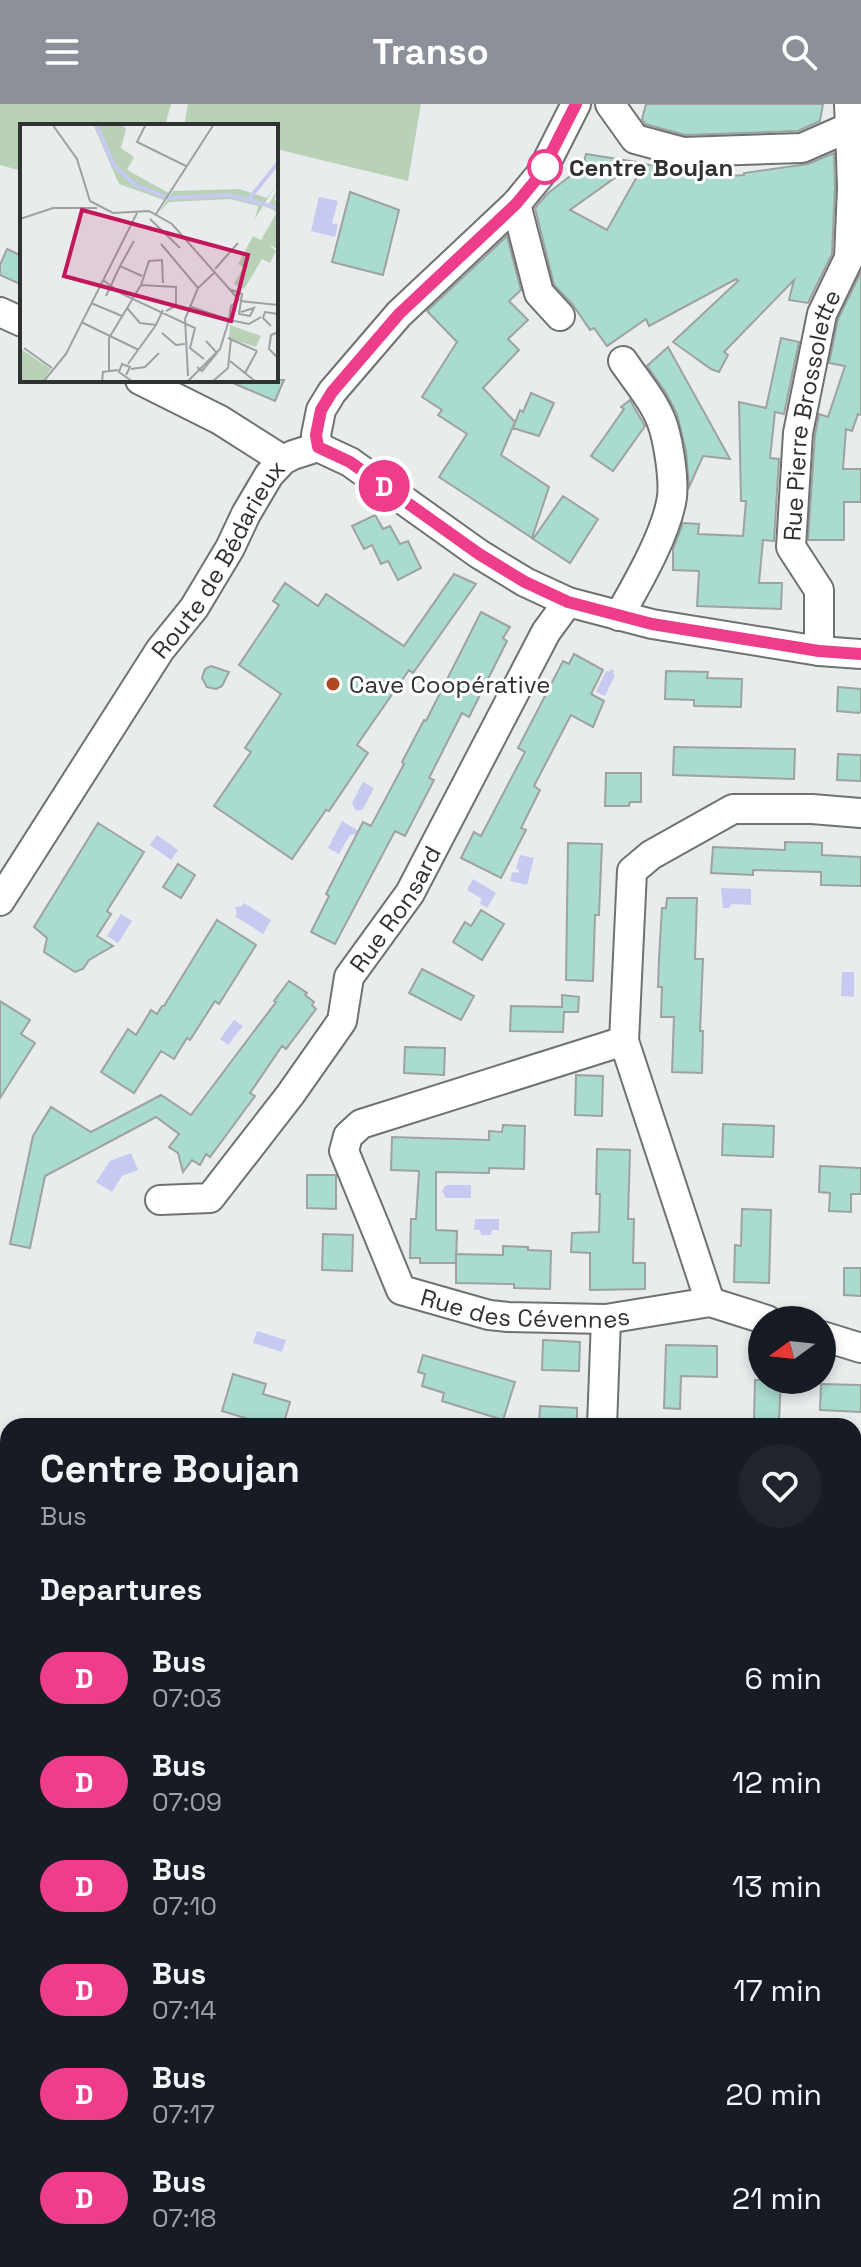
<!DOCTYPE html>
<html lang="en">
<head>
<meta charset="utf-8">
<style>
  body { margin:0; font-family:"Space Grotesk",sans-serif; background:#20242c; color:#f1f3f6; height:100vh; display:flex; flex-direction:column; font-size:30px; white-space:nowrap }
  * { box-sizing:border-box; margin:0 }
  p { font-size:26px; color:#9ea1a6 }
  .icon { flex:none; width:44px; height:44px; fill:none; stroke:currentColor; stroke-width:2; stroke-linecap:round; stroke-linejoin:round }
  .map { position:relative; flex:1; overflow:hidden }
  .drawer { position:absolute; left:0px; top:1314px; width:862px; height:850px; display:flex; flex-direction:column; background:#171b24; border-radius:24px 24px 0 0; box-shadow:0 4px 12px #0003 }
  .drawer>* { flex:none }
  .badge { padding:0 16px; border-radius:26px; font-size:28px; line-height:52px }
  .needle { width:52px; rotate:255deg }
  .fabs { position:absolute; left:748px; top:1202px; display:grid; gap:16px }
  .fabs a { display:grid; place-items:center; width:88px; height:88px; border-radius:50%; background:#171b24; box-shadow:0 4px 12px #0003; font-size:40px }
  .map>.badge { position:absolute; translate:-50% -50%; box-shadow:0 0 0 4px #fff }
  h2 { padding:0 40px; font-size:30px; line-height:72px }
  .round { display:grid; place-items:center; flex:none; width:84px; height:84px; border-radius:42px; background:#20242c }
  .summary { display:flex; align-items:center; justify-content:space-between; height:136px; padding:0 40px }
  h1 { font-size:38px; font-weight:700; line-height:60px }
  ul { padding:0; list-style:none }
  li { display:flex; align-items:center; gap:24px; height:104px; padding:0 40px }
  li div { flex:1 }
  li b { display:block; font-size:30px }
  li em { font-style:normal }
  li .badge { min-width:88px; font-weight:700; text-align:center }
  header { display:flex; justify-content:space-between; align-items:center; height:104px; padding:0 40px; background:#8c9099; color:#fff; font-size:36px; font-weight:700 }
  .map>svg:first-child { display:block }
  .green { fill:#b8d1b7 }
  .water { fill:#c7caf0 }
  .building { fill:#aadbcf; stroke:#9ea2a1; stroke-width:2 }
  .lines { fill:none; stroke-linecap:round; stroke-linejoin:round }
  .minor-casing { stroke:#6e7273; stroke-width:32 }
  .minor { stroke:#fff; stroke-width:28 }
  .line-casing { stroke:#fff; stroke-width:18 }
  .line { stroke:#ee3d8a; stroke-width:12 }
  .stop-dot { fill:#fff; stroke:#ee3d8a; stroke-width:4 }
  .poi-dot { fill:#af4822; stroke:#fff; stroke-width:3 }
  .labels { text-anchor:middle; dominant-baseline:central; stroke-width:6; stroke-linejoin:round; paint-order:stroke }
  .stop-label { font-size:24px; font-weight:bold; fill:#303132; stroke:#fff; text-anchor:start }
  .street-label { font-size:24px; fill:#303132; stroke:#fff }
  .poi-label { font-size:24px; fill:#303132; stroke:#fff; text-anchor:start }
  .inset-river { fill:none; stroke:#c7caf0; stroke-width:4 }
  .inset-road { fill:none; stroke:#9ea1a2; stroke-width:2 }
  .view { fill:#c2185b; fill-opacity:0.15; stroke:#c2185b; stroke-width:4 }
  .inset-edge { fill:none; stroke:#303132; stroke-width:4 }
</style>
</head>
<body>
<header><svg class="icon" aria-label="menu" viewBox="0 0 24 24"><path d="M4 6h16M4 12h16M4 18h16"/></svg>Transo<svg class="icon" aria-label="search" viewBox="0 0 24 24"><circle cx="10" cy="10" r="6"/><path d="M15 15l6 6"/></svg></header>
<div class="map">
<svg width="861" height="2163" viewBox="0 0 861 2163">
  <rect width="100%" height="100%" fill="#e8eced"/>
  <path class="green" d="M0 0H171L165 22H22V67L0 61Z
    M188 0H421L408 77 276 45V22H184Z"/>
  <path class="water" d="M319 93 338 97 332 119 338 121 335 133 311 127Z
    M611 565 614 567 613 570 615 571 605 592 596 588 606 567 609 568Z
    M363 678 374 684 363 705 356 707 352 699Z
    M342 717 359 727 357 730 350 731 339 750 328 744Z
    M157 731 178 746 171 756 150 741Z
    M520 751 534 754 527 781 510 777 512 768 519 769V766L516 765Z
    M473 775 496 789 487 804 480 799 482 795 467 786Z
    M721 784 751 785V801L731 800 729 804H723Z
    M244 799 271 816 263 830 235 812 237 810 235 803 242 802Z
    M121 810 132 817 118 839 107 832Z
    M842 868H854V893L841 892Z
    M234 916 243 922 228 941 220 935Z
    M131 1049 138 1066 122 1072 112 1088 96 1078 110 1057Z
    M446 1081H471V1094H446L442 1087Z
    M475 1115H499V1126H492L491 1131H481L480 1126H474Z
    M257 1227 286 1236 282 1248 253 1239Z"/>
  <path class="building" d="M646 0H823L820 17 798 27 685 31 645 20 642 15Z
    M834 49 835 84 832 150 808 199 789 196 794 176 724 248 728 251 719 268 711 265 673 238 738 177 736 175 649 222 646 215 607 242 594 224 590 226 573 201 554 181 535 104 547 90 583 62 586 50 637 58 570 106 607 126 644 60 692 67 713 73 744 71V69L808 60Z
    M350 88 399 106 383 171 332 158Z
    M507 132 521 186 509 197 528 216 508 235 519 246 483 284 515 318 501 351 549 383 532 434 439 373 467 330 438 311 442 306 422 293 457 238 427 207Z
    M7 145 22 152V181L0 171V161Z
    M861 168V311L858 310 852 327 846 325 843 365H861V398H844V436H808L815 331 819 310 828 313 845 262 829 259 838 215Z
    M781 234 799 238 784 310 775 308 770 354 779 355 774 437 763 436 759 479H782L781 505 697 502 699 467 673 466V445L683 419 699 420 698 430 743 432 746 397H741L739 298 766 304Z
    M668 243 730 355 703 352 689 383 686 347 677 310 666 289 647 262Z
    M226 276H284L275 297Z
    M531 289 554 299 539 332 513 324 520 306 523 308Z
    M630 296 645 322 613 367 591 352 624 305 621 303Z
    M563 392 598 415 570 459 533 435Z
    M375 411 383 425 390 422 400 440 408 437 421 464 398 476 388 457 381 460 372 441 364 445 352 422Z
    M454 470 476 480 413 569 409 566 357 641 368 649 329 707 326 706 292 755 214 702 251 648 245 644 281 590 239 561 279 501 273 497 285 479 318 502 326 490 404 542Z
    M481 508 510 523 503 534 507 537 469 613 462 609 429 674 434 676 405 732 395 727 335 840 311 828 329 792 326 790 363 718 371 722 404 660 402 658 424 616 426 617Z
    M574 550 603 566 591 590 604 597 593 623 571 611 534 682 540 686 521 724 526 726 501 774 461 754 474 728 481 732 525 648 518 644 563 557 569 560Z
    M211 562 229 568 222 582 216 585 207 583 202 574 205 565Z
    M666 567 708 568 707 574 742 575 741 603 694 602V596L665 595Z
    M838 583 861 585V607L859 609 837 607Z
    M674 643 795 645 794 675 673 671Z
    M838 650 861 651V677L837 676Z
    M606 669H641V698H630L629 702H605Z
    M98 719 144 748 107 807 111 810 97 832 113 842 89 856 83 865 75 868 44 848 47 834 34 823Z
    M785 738 822 739V751L861 753V782L821 781V768L753 766V771L711 769 713 743 785 746Z
    M568 739 602 740 599 811H595L593 877 566 876Z
    M178 760 195 771 181 794 163 783Z
    M667 794H697L695 855H703L700 927H703L702 969 672 968 674 913H661L662 883H658L659 854 662 804H666Z
    M481 806 504 820 482 856 453 838 465 818 471 822Z
    M217 816 256 841 219 900 215 897 190 936 187 934 174 955 161 947 134 989 101 968 128 925 136 931 151 906 157 910 162 902H164Z
    M422 865 474 892 461 916 409 889Z
    M289 877 307 889 305 891 314 898 312 901 316 905 286 945 282 942 250 989 255 992 210 1053 206 1050 200 1061 192 1056 183 1068 178 1049 169 1043 179 1030 156 1013 45 1072 30 1144 10 1140 33 1032 51 1003 91 1028 161 991 191 1011 276 898 274 897Z
    M562 891 579 893 578 908H564L563 928 510 927 511 902 562 903Z
    M0 897 30 916 21 930 35 939 0 994Z
    M405 943 445 944 444 971 404 969Z
    M576 971 603 972 602 1012 575 1011Z
    M723 1020 774 1022 773 1053 722 1051Z
    M503 1021 525 1022 524 1065 489 1064V1069L436 1068V1126L457 1127 456 1159H420V1154H410L411 1115H416L419 1067 391 1066 392 1033 489 1036V1027L502 1028Z
    M597 1045 630 1046 628 1115H634L633 1159H645V1185L590 1186V1149L571 1148 572 1129 599 1128 600 1090H596Z
    M820 1062 861 1064V1090H851V1108L829 1107 830 1089 819 1088Z
    M307 1071H336V1105L307 1104Z
    M742 1105 771 1106 769 1179 734 1178 735 1141 741 1142Z
    M323 1130 353 1131 352 1167 322 1166Z
    M503 1142 528 1143V1146L551 1147 550 1185 514 1184V1180L456 1179V1150L503 1151Z
    M844 1164H861V1192L844 1191Z
    M543 1236 580 1238 579 1267 542 1266Z
    M666 1241 717 1242V1273L681 1272 680 1305 664 1304Z
    M423 1251 515 1278 503 1316 442 1297 444 1289 422 1282 425 1270 418 1268Z
    M233 1270 266 1280 263 1290 290 1298 283 1322H272L222 1307Z
    M755 1276H781L779 1316 754 1315Z
    M821 1280 861 1281V1308L820 1306Z
    M540 1302 577 1304V1322H539Z"/>
  <g class="lines">
    <g class="minor-casing">
      <g id="minor">
        <path d="M610 0 635 35 683 48 802 44 850 23 849 0"/>
        <path d="M516 100 539 189 560 212"/>
        <path d="M0 208 22 218"/>
        <path d="M140 276 220 316 283 356"/>
        <path d="M318 343 350 358 479 450 525 478 568 498 652 520 819 547 861 550"/>
        <path d="M318 343 316 331 321 306 332 288 399 210 516 100 540 71 576 0"/>
        <path d="M619 512C637 480 667 429 672 393 674 375 669 343 664 325 657 300 637 278 623 257"/>
        <path id="s1" d="M819 547V486L791 443 798 329 822 210 849 154 852 84 850 23 861 24"/>
        <path id="s2" d="M0 797 160 546 194 504 230 444 246 410 269 371 283 356 293 351 318 343"/>
        <path id="s3" d="M624 937 361 1020 348 1032 344 1047 401 1186 489 1211 508 1213 606 1215 710 1198 767 1216"/>
        <path id="s4" d="M160 1096 210 1094 290 991 342 917 349 873 410 789 546 528 568 498"/>
        <path d="M710 1198 624 937 632 767 651 751 733 705H812L861 709"/>
        <path d="M822 1232 861 1244"/>
        <path d="M602 1322 606 1215"/>
        <path d="M854 1489 861 1473"/>
        <path d="M0 1532 8 1535"/>
        <path d="M854 1599 861 1600"/>
        <path d="M854 1699 861 1701"/>
      </g>
    </g>
    <use href="#minor" class="minor"/>
  </g>
  <g class="lines">
    <g class="line-casing">
      <path id="line" d="M576 0 540 71 516 100 399 210 332 288 321 306 316 331 318 343 350 358 479 450 525 478 568 498 652 520 819 547 861 550"/>
    </g>
    <use href="#line" class="line"/>
  </g>
  <circle class="stop-dot" cx="545" cy="63" r="16"/>
  <circle class="poi-dot" cx="333" cy="580" r="8"/>
  <g class="labels">
    <g class="stop-label">
      <text x="569" y="63">Centre Boujan</text>
    </g>
    <g class="street-label">
      <text stroke="none"><textPath href="#s1" startOffset="246">Rue Pierre Brossolette</textPath></text>
      <text stroke="none"><textPath href="#s2" startOffset="406">Route de Bédarieux</textPath></text>
      <text stroke="none"><textPath href="#s4" startOffset="398">Rue Ronsard</textPath></text>
      <text stroke="none"><textPath href="#s3" startOffset="586">Rue des Cévennes</textPath></text>
    </g>
    <g class="poi-label">
      <text x="349" y="580">Cave Coopérative</text>
    </g>
  </g>
  <g transform="translate(20 20)">
    <rect width="258" height="258" fill="#e8eced"/>
    <path d="M73 0H102L106 5 101 24 114 33 107 46 149 69 144 76 99 60ZM258 58 235 95 238 82 210 75 149 78 140 87 153 67 219 65 247 74ZM258 65 254 76 258 78V125L249 121 256 127 250 139 242 135 224 165 214 160 223 144 230 147 218 140 233 112 241 116 257 88 247 83ZM210 201 241 212 236 223 209 214ZM0 219 1 225 31 245 22 258H0Z" fill="#b8d1b7"/>
    <path class="inset-river" d="M76 0 94 41 115 61 149 74 209 71 258 84M229 75 258 39"/>
    <path class="inset-road" d="M32 0 57 35 70 77 93 89 129 87 152 100 219 176M126 0 117 18 166 42M136 90 194 0M0 95 33 84H77M130 95 160 124M141 120 178 164M100 142 114 117M195 145 218 119M83 156 102 170 175 204 170 224 184 235M121 161 156 163V182L146 187M209 165 222 170 219 190 230 192 234 184 221 188M86 172 100 142 122 152M218 177 211 182 209 196 229 200 241 193M220 177 258 181M71 179 102 192M107 184 120 199 136 201 143 186M61 198 119 226M251 202 243 194 245 188 258 190M258 208 251 211 249 225 258 234M142 209 156 221 165 220M208 214 237 227M4 224 32 244M210 237 236 258M108 240 136 201M177 243 182 247 197 229 186 217M111 245 125 243 139 229M89 247V214L121 161 129 137 142 136 143 159M225 249 237 227M106 251 110 243 102 240 99 248 113 258M168 252 165 195 178 164 195 148M23 258 46 230 118 87M82 258 83 248 98 246M167 258 200 225 209 196 169 182M192 258 208 244 211 215"/>
    <path class="view" d="M62 86 228 131 211 197 44 152Z"/>
    <rect width="258" height="258" class="inset-edge"/>
  </g>
</svg>
<div class="fabs">
<a><svg class="needle" viewBox="-14 -14 28 28"><path d="M0-13l5 13h-10z" fill="#e53935"/><path d="M0 13l5-13h-10z" fill="#9ea1a6"/></svg></a>
</div>
<b class="badge" style="left:384px;top:382px;background:#ee3d8a;color:#fff">D</b>
<section class="drawer">
<div class="summary"><div><h1>Centre Boujan</h1><p>Bus</p></div><a class="round"><svg class="icon" aria-label="heart" viewBox="0 0 24 24"><path d="M12 20l-8-8c-3-5 5-10 8-4 3-6 11-1 8 4z"/></svg></a></div>
<h2>Departures</h2>
<ul>
<li><span class="badge" style="background:#ee3d8a;color:#fff">D</span><div><b>Bus</b><p>07:03</p></div><em>6 min</em></li>
<li><span class="badge" style="background:#ee3d8a;color:#fff">D</span><div><b>Bus</b><p>07:09</p></div><em>12 min</em></li>
<li><span class="badge" style="background:#ee3d8a;color:#fff">D</span><div><b>Bus</b><p>07:10</p></div><em>13 min</em></li>
<li><span class="badge" style="background:#ee3d8a;color:#fff">D</span><div><b>Bus</b><p>07:14</p></div><em>17 min</em></li>
<li><span class="badge" style="background:#ee3d8a;color:#fff">D</span><div><b>Bus</b><p>07:17</p></div><em>20 min</em></li>
<li><span class="badge" style="background:#ee3d8a;color:#fff">D</span><div><b>Bus</b><p>07:18</p></div><em>21 min</em></li>
</ul>
</section>
</div>
</body>
</html>
